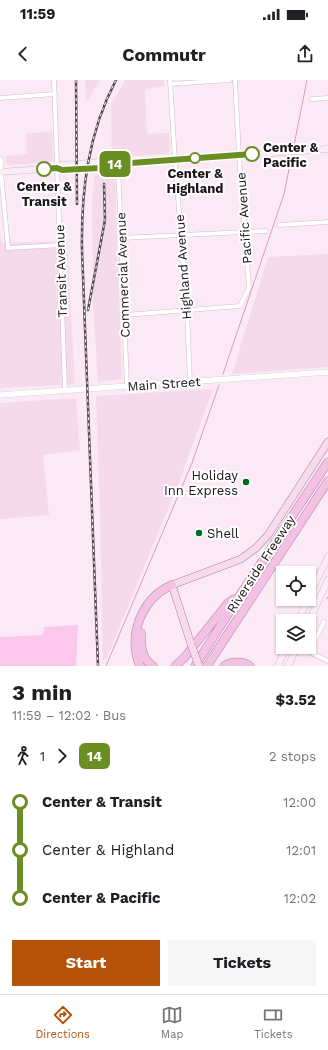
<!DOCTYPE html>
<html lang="en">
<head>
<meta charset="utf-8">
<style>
  body { margin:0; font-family:"Work Sans",sans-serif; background:#f6f6f6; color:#202124; height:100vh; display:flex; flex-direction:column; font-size:15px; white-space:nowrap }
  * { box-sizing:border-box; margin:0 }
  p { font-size:13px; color:#757577 }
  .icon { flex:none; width:22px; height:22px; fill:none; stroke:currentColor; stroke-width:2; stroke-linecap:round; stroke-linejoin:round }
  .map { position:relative; height:586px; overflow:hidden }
  .panel { display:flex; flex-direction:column; background:#fff; flex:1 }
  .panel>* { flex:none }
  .badge { padding:0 8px; border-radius:6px; font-size:14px; line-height:26px }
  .tools { position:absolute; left:276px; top:486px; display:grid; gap:8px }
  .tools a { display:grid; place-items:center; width:40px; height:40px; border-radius:0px; background:#fff; box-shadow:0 1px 3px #0004; font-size:20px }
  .map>.badge { position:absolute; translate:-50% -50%; box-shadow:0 0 0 2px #fff }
  .legs { display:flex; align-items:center; gap:6px; height:44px; padding:0 12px; font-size:13px }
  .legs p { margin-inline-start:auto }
  .summary { display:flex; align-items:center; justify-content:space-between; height:68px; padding:0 12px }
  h1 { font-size:22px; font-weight:700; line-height:30px }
  .primary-button { display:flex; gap:8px; margin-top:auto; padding:8px 12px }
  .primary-button a { flex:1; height:46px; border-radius:0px; background:#b45309; color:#fff; font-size:16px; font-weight:700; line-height:46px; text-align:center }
  .primary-button a+a { background:#f6f6f6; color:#202124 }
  ul { padding:0 12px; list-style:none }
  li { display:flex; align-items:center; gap:14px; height:48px; font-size:15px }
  li i { display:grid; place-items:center; width:6px; height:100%; margin:0 5px; background:currentColor }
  li i::after { content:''; width:10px; height:10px; margin:-5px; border:3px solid; border-radius:50%; background:#fff }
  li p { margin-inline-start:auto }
  li:first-child i { background:linear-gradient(#0000 50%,currentColor 0) }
  li:last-child i { background:linear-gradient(currentColor 50%,#0000 0) }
  .status { display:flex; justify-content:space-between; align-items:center; height:28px; padding:0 20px; background:#fff; direction:ltr }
  .status svg { height:11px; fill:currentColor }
  header { display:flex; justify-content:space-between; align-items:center; height:52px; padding:0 12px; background:#fff; font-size:18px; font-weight:700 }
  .menu { display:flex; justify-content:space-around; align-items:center; height:56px; border-top:1px solid #e0e0e0; background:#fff; font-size:11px; color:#757577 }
  .menu a { display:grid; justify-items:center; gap:2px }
  .menu .current { color:#b45309 }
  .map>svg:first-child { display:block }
  .built { fill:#f4daeb }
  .green { fill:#fbc8eb }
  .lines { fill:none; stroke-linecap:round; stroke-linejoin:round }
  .stream { stroke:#dc99c8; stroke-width:1 }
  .minor-casing { stroke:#cfbdc9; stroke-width:5 }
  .tertiary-casing { stroke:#cfbdc9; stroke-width:6 }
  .secondary-casing { stroke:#cfbdc9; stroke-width:7 }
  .primary-casing { stroke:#a7849c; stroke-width:8 }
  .motorway-casing { stroke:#a7849c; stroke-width:9 }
  .minor { stroke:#fff; stroke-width:4 }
  .tertiary { stroke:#fff; stroke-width:5.5 }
  .secondary { stroke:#fbecf7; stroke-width:6 }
  .primary { stroke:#f7daee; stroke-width:7 }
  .motorway { stroke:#f2c1e3; stroke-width:8 }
  .rail-casing { stroke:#554a52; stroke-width:2.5 }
  .rail { stroke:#fff; stroke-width:1; stroke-dasharray:3; stroke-linecap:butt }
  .primary-bridge-casing { stroke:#a7849c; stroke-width:8; stroke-linecap:butt }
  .primary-bridge { stroke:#f7daee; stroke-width:7 }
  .line-1-casing { stroke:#fff; stroke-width:9 }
  .line-1 { stroke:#6b8e23; stroke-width:6 }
  .stop-1-dot { fill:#fff; stroke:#6b8e23; stroke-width:2 }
  .poi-dot { fill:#016d1d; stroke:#fff; stroke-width:1.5 }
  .labels { text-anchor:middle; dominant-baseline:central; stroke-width:4; stroke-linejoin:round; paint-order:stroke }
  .stop-label { font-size:13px; font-weight:bold; fill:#1b1419; stroke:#fff }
  .street-label { font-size:13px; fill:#1b1419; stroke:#fff }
  .poi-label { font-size:13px; fill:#1b1419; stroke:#fff; text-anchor:end }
</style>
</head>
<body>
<div class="status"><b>11:59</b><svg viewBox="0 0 49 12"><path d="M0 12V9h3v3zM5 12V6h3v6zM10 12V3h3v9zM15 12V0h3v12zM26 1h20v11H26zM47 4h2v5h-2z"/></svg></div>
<header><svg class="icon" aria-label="back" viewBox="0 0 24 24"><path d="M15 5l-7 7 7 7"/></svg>Commutr<svg class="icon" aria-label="share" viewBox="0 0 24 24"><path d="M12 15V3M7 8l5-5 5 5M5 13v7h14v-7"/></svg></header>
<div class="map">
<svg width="328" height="586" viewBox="0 0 328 586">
  <rect width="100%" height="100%" fill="#fce9f6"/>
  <path class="built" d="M85 0H100L86 23Z
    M125 0H164V6L145 9 147 54 169 53 170 71 166 74 112 77 111 25Z
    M52 51 53 79 50 82 9 85 6 82 5 76 27 74 26 54Z
    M113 93 115 95 122 299 98 302 93 221 92 121 95 95Z
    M0 153 2 163 67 161 75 304 0 308Z
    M328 174V287L232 294 268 177Z
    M213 309 181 397 107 577 103 580 100 431 96 316Z
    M76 318 80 370 43 375 49 435 0 439V323Z"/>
  <path class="green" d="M78 545 76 586H0V557L43 555 44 547Z"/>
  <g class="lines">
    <path class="stream" d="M294 65 307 0
      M223 294 284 114 291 79
      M327 519 328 517
      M106 586 192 383 219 305"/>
    <g class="minor-casing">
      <path id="minor" d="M54 0 65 310
        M170 0 175 80 187 230 190 302
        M170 4 230 0
        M0 18 55 14
        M312 19 328 18
        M118 84 127 306
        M1 92 8 168 61 165
        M279 145 328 142
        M121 158 266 151
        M125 235 240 226 249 208 239 75 235 0
        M299 567 328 581
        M309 572 324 542"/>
    </g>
    <g class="tertiary-casing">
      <path id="tertiary" d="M0 80 1 92
        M0 315 328 292"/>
    </g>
    <g class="secondary-casing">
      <path id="secondary" d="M57 88 61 85 77 84 99 82 103 85 118 84 328 69
        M0 92 57 88 62 91 100 88 103 85
        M309 516 328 477
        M298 541 308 519
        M309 541 328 500
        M278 586 286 567
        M288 586 297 567"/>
    </g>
    <g class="primary-casing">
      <path id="primary" d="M191 564 172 505 241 479 256 468 268 455 328 362"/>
    </g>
    <g class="motorway-casing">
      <path id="motorway" d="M141 553C141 566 141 578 153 586
        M140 586C127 555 142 518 172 505
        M175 586 184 578 228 523 234 519
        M195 586 242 512 328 382
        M207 586 328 401
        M224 586C232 581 242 581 250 586"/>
    </g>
    <use href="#minor" class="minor"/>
    <use href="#tertiary" class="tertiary"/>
    <use href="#secondary" class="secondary"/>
    <use href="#primary" class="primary"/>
    <use href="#motorway" class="motorway"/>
    <g class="rail-casing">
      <path id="rail" d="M76 0 77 124
        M88 230 105 140 104 104
        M98 586 82 170C81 111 88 53 116 0"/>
    </g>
    <use href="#rail" class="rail"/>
    <g class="primary-bridge-casing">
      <path id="primary-bridge" d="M191 564 199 586"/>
    </g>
    <use href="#primary-bridge" class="primary-bridge"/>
  </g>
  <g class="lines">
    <g class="line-1-casing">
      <path id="line-1" d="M44 89 57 88 62 90 100 88 104 85 252 74"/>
    </g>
    <use href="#line-1" class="line-1"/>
  </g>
  <g class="stop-1-dot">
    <circle cx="252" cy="74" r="7"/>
    <circle cx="195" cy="78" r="5"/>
    <circle cx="44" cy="89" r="7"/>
  </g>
  <g class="poi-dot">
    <circle cx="246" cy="402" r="4"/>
    <circle cx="199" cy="453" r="4"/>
  </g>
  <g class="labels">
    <g class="stop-label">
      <text x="263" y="67" text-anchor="start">Center &amp;<tspan x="263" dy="15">Pacific</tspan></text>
      <text x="195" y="93">Center &amp;<tspan x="195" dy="15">Highland</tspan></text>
      <text x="44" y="106">Center &amp;<tspan x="44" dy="15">Transit</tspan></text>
    </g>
    <g class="street-label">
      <text transform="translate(244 138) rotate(-94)">Pacific Avenue</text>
      <text transform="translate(183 187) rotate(-94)">Highland Avenue</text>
      <text transform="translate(61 191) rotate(-92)">Transit Avenue</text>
      <text transform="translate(123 195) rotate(-92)">Commercial Avenue</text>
      <text transform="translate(164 304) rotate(-4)">Main Street</text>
      <text transform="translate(261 484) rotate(-57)">Riverside Freeway</text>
    </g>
    <g class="poi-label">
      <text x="238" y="395">Holiday<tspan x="238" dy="15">Inn Express</tspan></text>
      <text x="207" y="453" text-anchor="start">Shell</text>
    </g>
  </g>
</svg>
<div class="tools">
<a><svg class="icon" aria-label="locate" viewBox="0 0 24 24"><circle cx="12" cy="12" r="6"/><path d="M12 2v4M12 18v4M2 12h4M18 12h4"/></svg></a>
<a><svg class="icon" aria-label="layers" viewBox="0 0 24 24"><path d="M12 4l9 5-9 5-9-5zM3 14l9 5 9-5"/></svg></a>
</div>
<b class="badge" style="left:115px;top:84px;background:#6b8e23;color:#fff">14</b>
</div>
<section class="panel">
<div class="summary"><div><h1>3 min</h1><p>11:59 – 12:02 · Bus</p></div><b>$3.52</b></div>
<div class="legs"><svg class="icon" aria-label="walk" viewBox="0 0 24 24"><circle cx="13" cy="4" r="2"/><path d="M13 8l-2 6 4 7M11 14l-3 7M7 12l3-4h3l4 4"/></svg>1<svg class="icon" aria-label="forward" viewBox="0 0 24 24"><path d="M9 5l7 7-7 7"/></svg><b class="badge" style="background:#6b8e23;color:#fff">14</b><p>2 stops</p></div>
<ul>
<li><i style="color:#6b8e23"></i><b>Center &amp; Transit</b><p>12:00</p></li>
<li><i style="color:#6b8e23"></i><span>Center &amp; Highland</span><p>12:01</p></li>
<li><i style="color:#6b8e23"></i><b>Center &amp; Pacific</b><p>12:02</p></li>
</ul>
<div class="primary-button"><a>Start</a><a>Tickets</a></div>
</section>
<nav class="menu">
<a class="current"><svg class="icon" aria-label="directions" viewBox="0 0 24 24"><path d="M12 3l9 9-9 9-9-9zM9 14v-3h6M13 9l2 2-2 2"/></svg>Directions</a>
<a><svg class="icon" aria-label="map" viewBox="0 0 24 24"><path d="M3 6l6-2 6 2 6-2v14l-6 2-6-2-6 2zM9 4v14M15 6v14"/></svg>Map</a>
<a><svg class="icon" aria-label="tickets" viewBox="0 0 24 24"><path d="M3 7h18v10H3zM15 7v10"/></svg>Tickets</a>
</nav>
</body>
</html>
